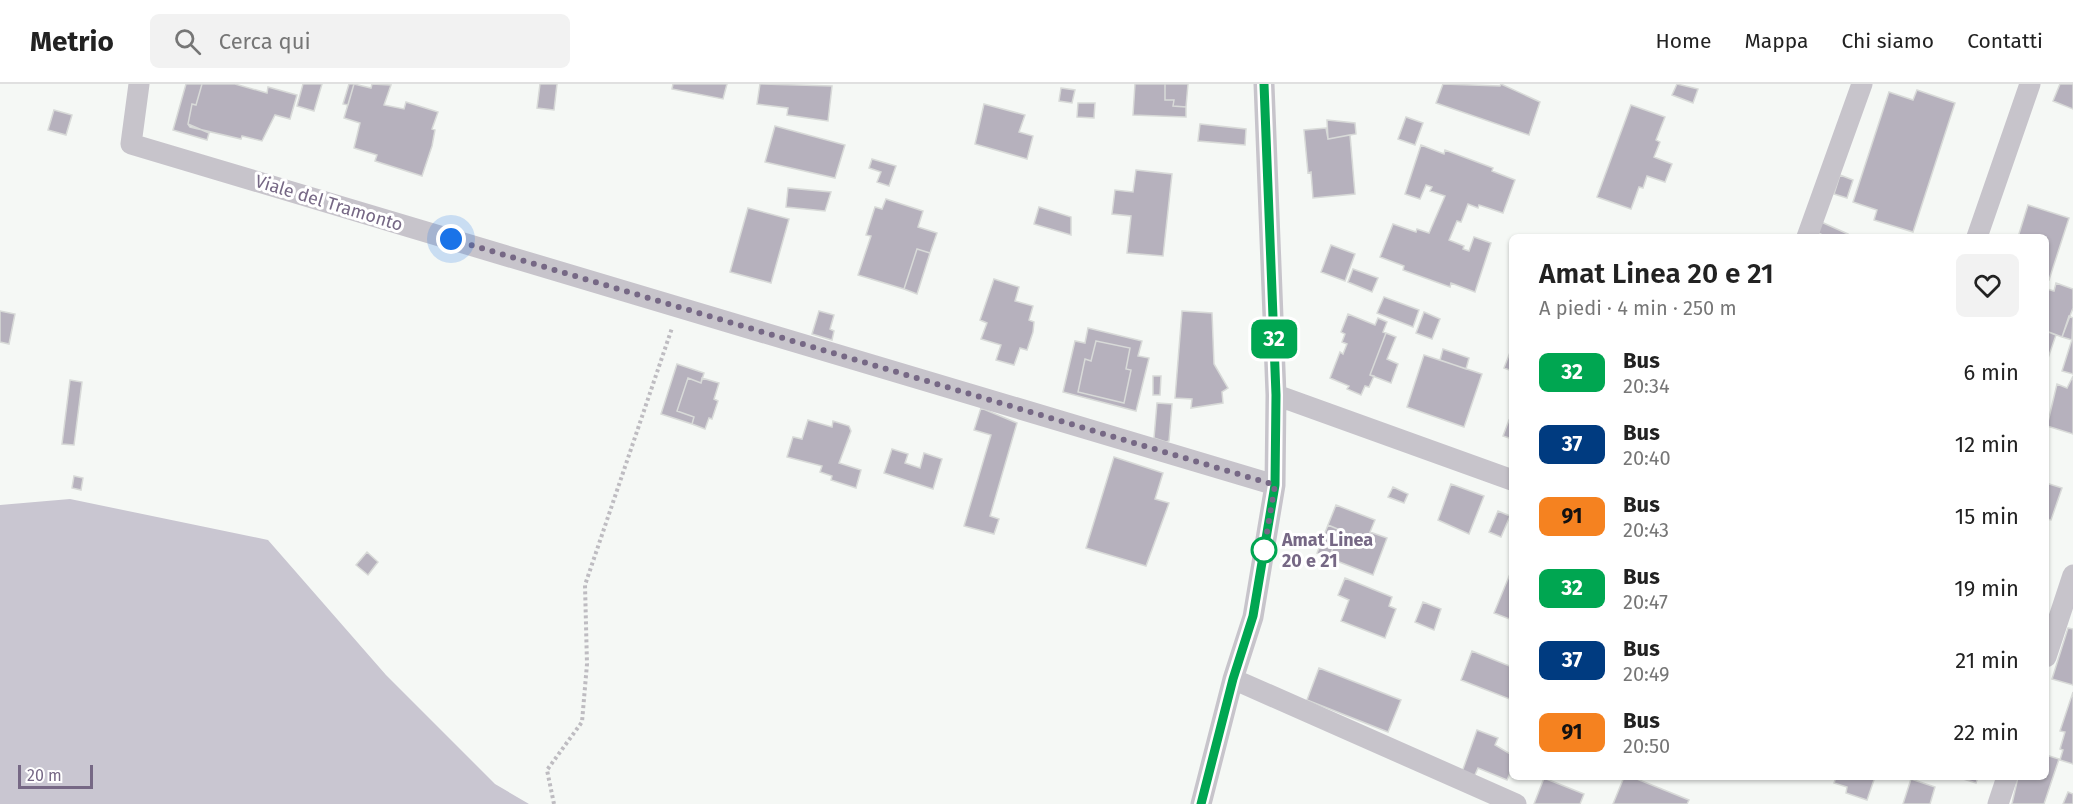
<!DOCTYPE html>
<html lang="it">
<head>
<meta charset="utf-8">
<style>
  body { margin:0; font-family:"Fira Sans",sans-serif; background:#f2f2f2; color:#222; height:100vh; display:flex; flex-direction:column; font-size:22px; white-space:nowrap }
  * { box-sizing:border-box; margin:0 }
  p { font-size:20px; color:#767676 }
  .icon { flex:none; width:33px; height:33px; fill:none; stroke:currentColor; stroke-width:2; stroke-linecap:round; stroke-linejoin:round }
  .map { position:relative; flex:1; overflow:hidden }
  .sheet { position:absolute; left:1509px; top:150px; width:540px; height:546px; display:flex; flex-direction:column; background:#fff; border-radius:9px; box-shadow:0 2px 4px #0004 }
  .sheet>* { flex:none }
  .badge { padding:0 12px; border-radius:9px; font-size:21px; line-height:39px }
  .scale { position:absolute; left:18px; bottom:15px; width:75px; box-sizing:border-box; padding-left:6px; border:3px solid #766885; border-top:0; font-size:16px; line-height:21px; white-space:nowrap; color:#766885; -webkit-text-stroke:4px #fff; paint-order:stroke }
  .you { position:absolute; width:30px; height:30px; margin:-15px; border:4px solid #fff; border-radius:50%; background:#1a73e8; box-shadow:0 0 0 9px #1a73e833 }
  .map>.badge { position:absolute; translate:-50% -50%; box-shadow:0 0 0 3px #fff }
  .round { display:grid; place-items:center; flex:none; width:63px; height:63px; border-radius:9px; background:#f2f2f2 }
  .head { display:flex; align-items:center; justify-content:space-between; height:102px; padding:0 30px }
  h1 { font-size:28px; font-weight:600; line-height:45px }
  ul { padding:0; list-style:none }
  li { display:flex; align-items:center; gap:18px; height:72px; padding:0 30px }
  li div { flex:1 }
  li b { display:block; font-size:22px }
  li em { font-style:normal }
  li .badge { min-width:66px; font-weight:700; text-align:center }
  header { display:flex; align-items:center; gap:36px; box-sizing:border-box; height:84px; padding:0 30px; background:#fff; border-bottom:2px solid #e0e0e0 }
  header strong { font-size:28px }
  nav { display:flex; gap:33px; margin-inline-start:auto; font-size:21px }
  .search { width:420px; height:54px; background:#f2f2f2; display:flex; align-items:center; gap:15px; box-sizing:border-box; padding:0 21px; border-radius:9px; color:#767676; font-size:22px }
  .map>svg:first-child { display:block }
  .water { fill:#c9c6d1 }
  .building { fill:#b6b1bd; stroke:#d8dad8; stroke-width:1.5; fill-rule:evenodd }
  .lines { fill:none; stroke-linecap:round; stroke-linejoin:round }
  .path { stroke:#bebcc1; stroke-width:4; stroke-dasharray:3 3; stroke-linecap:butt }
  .street { stroke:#c7c4cb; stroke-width:21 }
  .line-casing { stroke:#fff; stroke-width:14 }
  .line { stroke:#00a651; stroke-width:9 }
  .walk { stroke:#766885; stroke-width:6; stroke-dasharray:0 10.8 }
  .stop-dot { fill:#fff; stroke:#00a651; stroke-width:3 }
  .labels { text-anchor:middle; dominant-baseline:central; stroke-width:6; stroke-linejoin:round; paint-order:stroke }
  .street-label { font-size:18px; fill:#766885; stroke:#fff }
  .stop-label { font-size:18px; font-weight:bold; fill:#766885; stroke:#fff; text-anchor:start }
</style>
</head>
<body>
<header>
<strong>Metrio</strong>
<div class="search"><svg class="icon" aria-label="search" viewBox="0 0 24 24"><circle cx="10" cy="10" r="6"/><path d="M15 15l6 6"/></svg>Cerca qui</div>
<nav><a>Home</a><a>Mappa</a><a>Chi siamo</a><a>Contatti</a></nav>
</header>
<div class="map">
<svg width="2073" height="720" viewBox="0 0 2073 720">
  <rect width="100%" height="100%" fill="#f5f8f5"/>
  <path class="water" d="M70 415 268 456 386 591 495 700 529 720H0V421Z"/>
  <path class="building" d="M186 0H202L196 21 192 20 188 40 209 49 207 56 173 46Z
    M202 0H235L267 9 268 3 297 11 290 35 275 31 262 57 242 52 241 55 190 43 188 40 192 20 196 21Z
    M303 0H322L314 27 297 22Z
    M349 0H354L348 21 343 20Z
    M354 0 371 4 372 0 391 1 384 21 404 25 406 18 438 28 432 45 435 46 432 62 422 92 375 77 377 71 354 64 360 39 344 34Z
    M540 0H557L554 26 537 24Z
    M673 0H727L723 15 672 5Z
    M760 0 832 2 828 37 787 31 788 24 757 20Z
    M1135 0H1165V16H1174L1173 22 1186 23V33L1133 31Z
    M1165 0H1188L1186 23 1173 22 1174 16H1165Z
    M1443 0 1500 2 1501 0 1540 18 1529 51 1436 19Z
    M1677 0 1698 5 1693 19 1672 11Z
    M2060 0H2073V25L2053 17Z
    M1061 4 1075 6 1072 19 1059 17Z
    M1917 6 1955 19 1913 148 1874 136 1877 126 1853 118 1889 8 1913 16Z
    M1078 19H1095L1094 34 1077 33Z
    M984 20 1025 31 1019 48 1033 52 1027 75 975 60Z
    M1631 21 1665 33 1656 56 1660 58 1654 73 1672 80 1665 98 1647 92 1643 104 1639 103 1631 125 1597 113Z
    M54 26 72 31 66 51 48 46Z
    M1406 33 1423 39 1415 61 1398 55Z
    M1327 36 1355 39 1356 50 1328 55Z
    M1200 40 1246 45 1245 61 1198 57Z
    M775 42 845 61 835 94 765 78Z
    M1326 44 1328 55 1350 51 1355 110 1313 114 1311 88 1308 89 1304 46Z
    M1421 61 1444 70 1445 66 1493 84 1492 87 1515 96 1503 129 1479 121 1478 124 1468 120 1461 138 1457 137 1449 156 1464 162 1463 165 1469 167 1474 153 1491 159 1475 208 1451 199 1450 203 1403 186 1404 182 1380 173 1393 140 1416 148 1417 145 1429 149 1445 112 1430 107 1432 103 1426 101 1420 115 1405 110Z
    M872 75 896 82 889 102 877 98 881 88 869 84Z
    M1136 86 1172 90 1163 172 1127 169 1131 132 1112 130 1115 106 1133 108Z
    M1840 91 1853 96 1847 114 1834 110Z
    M788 104 831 108 825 127 786 123Z
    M886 115 923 127 918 143 937 149 930 169 917 165 904 205 858 191 871 152 866 151 875 123 882 125Z
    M2028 121 2069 134 2049 196 2046 195V153H2018Z
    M1039 123 1071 133V151L1034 140Z
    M748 124 789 135 771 199 730 188Z
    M1819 137 1848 150 1847 153H1827L1816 148Z
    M1331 161 1355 170 1345 197 1321 188Z
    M917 165 930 169 917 210 904 205Z
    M1353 185 1378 194 1372 208 1348 198Z
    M994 195 1019 203 1015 217 1033 222 1029 236 1034 238 1033 248 1027 266 1020 264 1014 281 996 276 1001 261 981 255 987 239 980 236Z
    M2056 199 2073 205V224L2062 253 2046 247V208L2047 205 2054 207Z
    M1384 213 1419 226 1413 243 1377 229Z
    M0 227 15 230 9 260 0 258Z
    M819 227 834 231 830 245 834 247 832 256 812 250Z
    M1182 227 1212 229 1214 280 1228 304 1222 308 1223 319 1191 324 1192 315 1175 314Z
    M1424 228 1440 235 1432 255 1416 249Z
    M1348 230 1375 241 1378 234 1387 238 1383 248 1386 249 1370 291 1374 292 1369 303 1365 302 1361 311 1347 305 1349 302 1330 294 1340 268 1343 270 1347 260 1342 258 1345 250 1341 248Z
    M2069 232 2073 234 2072 256 2062 253Z
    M1088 244 1142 257 1138 272 1149 274 1136 327 1063 308 1075 257 1085 259ZM1096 257 1130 264 1126 285 1131 286 1124 319 1078 308 1085 275 1091 277Z
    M2046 247 2056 251 2046 280Z
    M1386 249 1396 253 1387 275 1398 280 1391 299 1370 291Z
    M2073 252V290L2062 287Z
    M1096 257 1130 264 1126 285 1131 286 1124 319 1078 308 1085 275 1091 277Z
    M1512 263V287L1504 284Z
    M1443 265 1469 274 1466 285 1440 276Z
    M1424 271 1482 290 1464 343 1407 323Z
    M677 280 704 289 701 299 688 294 677 327 694 333 692 340 661 330Z
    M1153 292H1161L1160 311H1153Z
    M2073 292V350L2047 342 2057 300 2067 304Z
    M688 294 701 299 702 294 719 299 714 315 718 317 712 335 709 334 705 345 692 340 694 333 677 327Z
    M70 296 82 298 74 361 62 360Z
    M1157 319 1172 320 1169 357 1166 358 1154 354Z
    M981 324 1017 339 990 432 999 435 994 450 964 442 991 351 974 346Z
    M808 336 832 343 833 337 849 342 851 347 839 379 861 386 856 404 831 396 832 392 820 388 822 382 787 373 793 353 802 355Z
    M1509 336 1512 338V355L1503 352Z
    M892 365 908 370 905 379 920 384 924 369 942 375 933 405 884 389Z
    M1114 373 1163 389 1155 415 1169 419 1146 482 1086 464Z
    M74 392 83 394 81 406 72 404Z
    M2046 399 2062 404 2051 436 2046 435Z
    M1451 400 1484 412 1469 450 1438 436Z
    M1393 403 1408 410 1404 419 1388 413Z
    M1336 421 1375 436 1370 448 1387 454 1373 491 1329 474 1340 446 1328 441Z
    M1498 427 1510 432 1501 453 1489 448Z
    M1328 441 1340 446 1329 474 1317 469Z
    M367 468 378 478 368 491 356 481Z
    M1512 485V536L1494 529Z
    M1345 494 1392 513 1389 522 1396 525 1385 554 1341 537 1349 516 1338 511Z
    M1423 518 1441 525 1434 546 1415 538Z
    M2068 544 2073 545V601L2052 595Z
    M1472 567 1512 583V616L1461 596Z
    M1319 584 1401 616 1388 648 1307 616Z
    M2073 608V680L2060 676 2063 666 2060 665 2065 648 2060 647Z
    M1477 646 1498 654 1495 661 1512 671V685L1507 696 1478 684 1474 693 1462 688Z
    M2046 671 2059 675 2044 720H2012L2018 693H2046Z
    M1624 693H1632L1689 716 1687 720H1613Z
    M1836 693H1875L1867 716 1846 709 1847 703 1834 699Z
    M1957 693H1978L1976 699Z
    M1544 694 1584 710 1580 720H1534Z
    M1911 695 1935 703 1930 720H1903Z
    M2068 708 2073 710V720H2063Z"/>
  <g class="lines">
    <path class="path" d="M554 720 547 686 582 638 587 580 585 501 672 244"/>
    <path class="street" d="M139 0 131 60 1275 401
      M1807 153 1862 0
      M1977 153 2030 0
      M1276 311 1512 396
      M2046 573 2073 491
      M1233 595 1516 720
      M1201 720 1233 595 1253 533 1275 401 1276 311 1264 0
      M1998 720 2007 693"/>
  </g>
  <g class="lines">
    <g class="line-casing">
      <path id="line" d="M1201 720 1233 595 1253 532 1275 401 1276 311 1264 0"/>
    </g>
    <use href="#line" class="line"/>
    <path class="walk" d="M451 155 1275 401 1264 466"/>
  </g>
  <circle class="stop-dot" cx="1264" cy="466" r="12"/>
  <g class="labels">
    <g class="street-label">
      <text transform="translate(329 119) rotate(17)">Viale del Tramonto</text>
    </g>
    <g class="stop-label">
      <text x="1282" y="456">Amat Linea<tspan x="1282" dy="21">20 e 21</tspan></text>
    </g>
  </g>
</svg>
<div class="scale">20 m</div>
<div class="you" style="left:451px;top:155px"></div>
<b class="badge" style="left:1274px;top:255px;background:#00a651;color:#fff">32</b>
<section class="sheet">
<div class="head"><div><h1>Amat Linea 20 e 21</h1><p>A piedi · 4 min · 250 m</p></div><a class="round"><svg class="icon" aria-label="heart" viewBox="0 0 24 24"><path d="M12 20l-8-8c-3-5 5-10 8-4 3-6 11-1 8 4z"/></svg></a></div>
<ul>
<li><span class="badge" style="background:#00a651;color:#fff">32</span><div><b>Bus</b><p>20:34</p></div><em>6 min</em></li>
<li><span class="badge" style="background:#003b80;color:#fff">37</span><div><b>Bus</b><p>20:40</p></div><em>12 min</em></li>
<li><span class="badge" style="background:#f58220;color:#111">91</span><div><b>Bus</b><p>20:43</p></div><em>15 min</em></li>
<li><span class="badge" style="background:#00a651;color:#fff">32</span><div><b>Bus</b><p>20:47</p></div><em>19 min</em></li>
<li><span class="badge" style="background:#003b80;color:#fff">37</span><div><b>Bus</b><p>20:49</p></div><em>21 min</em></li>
<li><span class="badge" style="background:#f58220;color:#111">91</span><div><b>Bus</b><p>20:50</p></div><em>22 min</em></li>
</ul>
</section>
</div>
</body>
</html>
